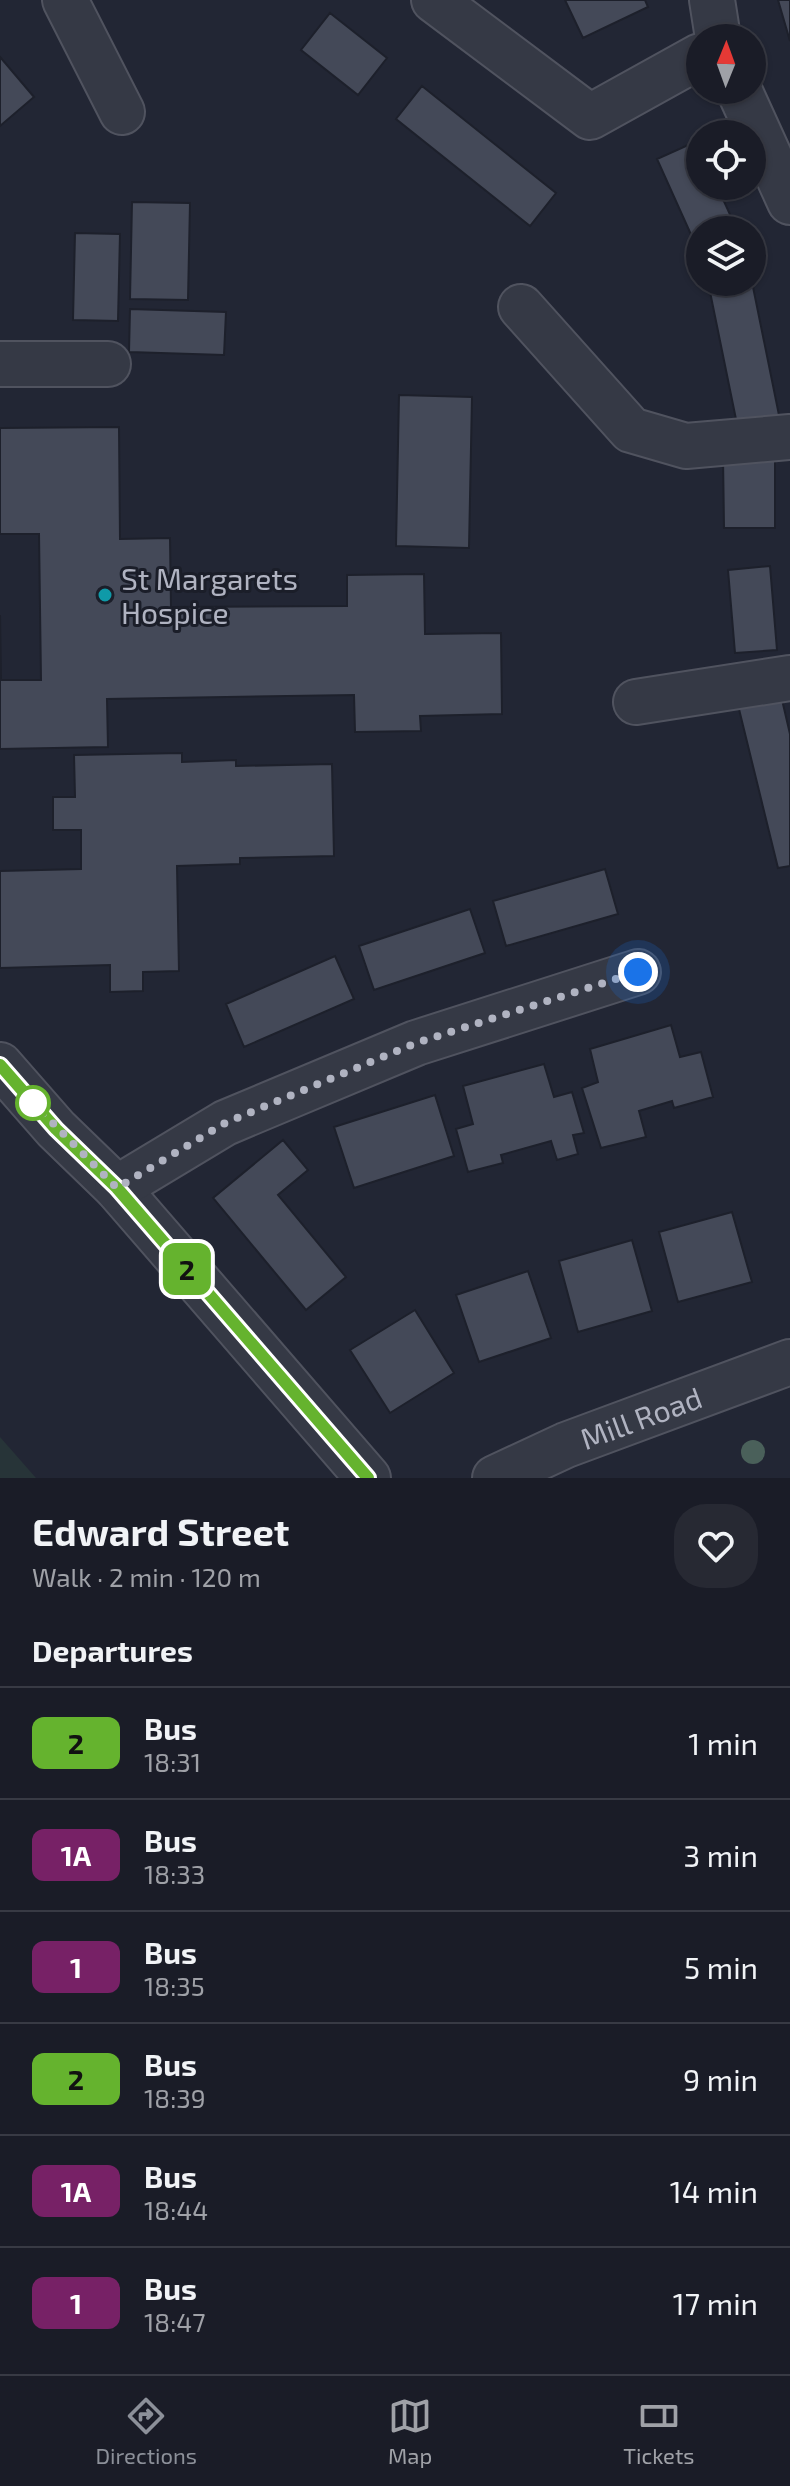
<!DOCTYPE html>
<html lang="en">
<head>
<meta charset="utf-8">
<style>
  body { margin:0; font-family:"Exo 2",sans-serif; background:#272933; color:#f1f3f6; height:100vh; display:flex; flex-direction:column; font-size:30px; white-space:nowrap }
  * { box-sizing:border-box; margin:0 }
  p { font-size:26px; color:#9fa1a7 }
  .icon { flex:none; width:44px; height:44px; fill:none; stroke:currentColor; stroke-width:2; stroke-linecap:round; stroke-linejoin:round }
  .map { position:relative; height:1478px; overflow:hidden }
  .side { display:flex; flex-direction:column; background:#1a1c27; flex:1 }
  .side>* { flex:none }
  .badge { padding:0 16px; border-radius:12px; font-size:28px; line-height:52px }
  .needle { width:52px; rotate:1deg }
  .tools { position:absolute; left:686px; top:24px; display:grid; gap:16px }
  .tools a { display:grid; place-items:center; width:80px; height:80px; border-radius:50%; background:#1a1c27; box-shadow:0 2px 6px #0004,0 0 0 2px #383a44; font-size:40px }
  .you { position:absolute; width:40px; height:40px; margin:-20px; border:6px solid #fff; border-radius:50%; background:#1a73e8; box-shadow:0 0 0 12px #1a73e833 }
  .map>.badge { position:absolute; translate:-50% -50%; box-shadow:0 0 0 4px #fff }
  h2 { padding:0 32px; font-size:30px; line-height:72px }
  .round { display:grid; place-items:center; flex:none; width:84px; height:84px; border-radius:32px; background:#272933 }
  .summary { display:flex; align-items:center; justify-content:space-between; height:136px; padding:0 32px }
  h1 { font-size:38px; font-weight:700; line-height:60px }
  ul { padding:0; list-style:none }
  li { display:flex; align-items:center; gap:24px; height:112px; padding:0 32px; border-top:2px solid #383a44 }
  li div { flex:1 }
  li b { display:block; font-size:30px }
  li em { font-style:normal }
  li .badge { min-width:88px; font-weight:700; text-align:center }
  .dock { display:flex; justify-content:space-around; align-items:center; height:112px; border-top:2px solid #383a44; background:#1a1c27; font-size:22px; color:#9fa1a7 }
  .dock a { display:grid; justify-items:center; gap:4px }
  .dock .active { color:#8c9099 }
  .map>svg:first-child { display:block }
  .green { fill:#273438 }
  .building { fill:#444958; stroke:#1d202b; stroke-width:2 }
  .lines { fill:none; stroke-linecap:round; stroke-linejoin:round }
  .minor-casing { stroke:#50535f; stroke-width:48 }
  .minor { stroke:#353945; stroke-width:44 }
  .tree { fill:#4a605a }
  .line-casing { stroke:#fff; stroke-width:18 }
  .line { stroke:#65b32e; stroke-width:12 }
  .walk { stroke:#b0b3c1; stroke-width:8; stroke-dasharray:0 14.4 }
  .culture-dot { fill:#0f9aa8; stroke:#1b1e29; stroke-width:3 }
  .stop-dot { fill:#fff; stroke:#65b32e; stroke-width:4 }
  .labels { text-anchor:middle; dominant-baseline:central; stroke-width:6; stroke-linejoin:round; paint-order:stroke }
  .poi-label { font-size:30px; fill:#b0b3c1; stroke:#1b1e29; text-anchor:start }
  .street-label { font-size:30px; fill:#b0b3c1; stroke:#1b1e29 }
</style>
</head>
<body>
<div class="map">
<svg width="790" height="1478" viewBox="0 0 790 1478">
  <rect width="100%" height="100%" fill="#222634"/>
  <path class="green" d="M0 1437 36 1478H0Z"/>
  <path class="building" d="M565 0H645L648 7 583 38Z
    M778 0H790V41Z
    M330 13 387 58 358 95 301 50Z
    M0 57 34 97 0 126Z
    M422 86 556 193 530 226 396 119Z
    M697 141 700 148V186H717L733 221 712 230H700V235L693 239 657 159Z
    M132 202 190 203 188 300 130 299Z
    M75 233 120 234 118 321 73 320Z
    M708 282H752L781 425 739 434Z
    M130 309 226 312 224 355 129 352Z
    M399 395 472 397 469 548 396 546Z
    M119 427 120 539 170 538 171 607 347 606V575L424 574 425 634 501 633 502 714 420 716 421 731 355 732 354 695 107 699 108 747 0 749V615L1 680H41L39 534H0V428Z
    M775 456V528H724L723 457Z
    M770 566 777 650 735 653 728 570Z
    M780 691 790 734V866L778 868 737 701Z
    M182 753V762L236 760V766L332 764 334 856 240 858V864L177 866 179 971 143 972V991L110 992V965L0 968V871L81 869V830H53V797H75L74 755Z
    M605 869 618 914 506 946 493 901Z
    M470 909 485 953 374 990 359 946Z
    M335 956 354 999 244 1047 226 1004Z
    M671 1025 680 1057 701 1052 713 1097 674 1108 672 1101 639 1111 646 1137 601 1148 582 1088 598 1082 590 1049Z
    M544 1064 554 1097 572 1092 584 1133 573 1135 578 1154 557 1160 551 1141 501 1155 503 1163 468 1172 456 1129 473 1124 463 1086Z
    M435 1095 454 1156 354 1188 334 1127Z
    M283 1140 308 1170 278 1195 346 1277 306 1310 213 1198Z
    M732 1212 752 1282 678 1302 659 1232Z
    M632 1240 652 1311 578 1332 559 1261Z
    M528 1271 551 1338 479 1362 456 1295Z
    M415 1310 454 1373 390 1413 350 1350Z"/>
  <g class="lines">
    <g class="minor-casing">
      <g id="minor">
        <path d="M65 0 122 112"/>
        <path d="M434 0 590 117 700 56"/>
        <path d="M712 0 718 38"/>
        <path d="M739 90 790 202"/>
        <path d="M521 307 631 430 686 446 790 437"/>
        <path d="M0 364H108"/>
        <path d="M636 702 790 678"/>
        <path d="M0 1065 56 1129 117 1188 368 1478"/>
        <path d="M117 1188 225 1123 416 1043 638 972"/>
        <path id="s1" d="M495 1478 566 1445 790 1362"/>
      </g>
    </g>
    <use href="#minor" class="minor"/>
  </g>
  <circle class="tree" cx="753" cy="1452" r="12"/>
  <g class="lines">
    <g class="line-casing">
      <path id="line" d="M0 1065 56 1129 117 1188 368 1478"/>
    </g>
    <use href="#line" class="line"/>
    <path class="walk" d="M33 1103 117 1188 225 1123 416 1043 638 972"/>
  </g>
  <circle class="culture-dot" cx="105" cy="595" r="8"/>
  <circle class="stop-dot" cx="33" cy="1103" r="16"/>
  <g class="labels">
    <g class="poi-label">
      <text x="121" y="578">St Margarets<tspan x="121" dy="34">Hospice</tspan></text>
    </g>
    <g class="street-label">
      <text stroke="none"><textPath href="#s1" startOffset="158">Mill Road</textPath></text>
    </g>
  </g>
</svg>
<div class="tools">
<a><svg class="needle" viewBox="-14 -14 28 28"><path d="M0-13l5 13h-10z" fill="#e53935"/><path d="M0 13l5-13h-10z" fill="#9fa1a7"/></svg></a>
<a><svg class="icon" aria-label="locate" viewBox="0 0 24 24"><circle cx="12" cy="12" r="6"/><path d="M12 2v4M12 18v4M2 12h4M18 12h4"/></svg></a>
<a><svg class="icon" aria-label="layers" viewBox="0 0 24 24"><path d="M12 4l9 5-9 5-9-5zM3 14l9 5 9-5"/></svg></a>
</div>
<div class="you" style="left:638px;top:972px"></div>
<b class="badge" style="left:187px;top:1269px;background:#65b32e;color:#111">2</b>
</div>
<section class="side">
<div class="summary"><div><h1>Edward Street</h1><p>Walk · 2 min · 120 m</p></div><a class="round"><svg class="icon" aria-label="heart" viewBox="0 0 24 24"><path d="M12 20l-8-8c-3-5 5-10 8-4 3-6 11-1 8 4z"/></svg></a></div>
<h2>Departures</h2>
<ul>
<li><span class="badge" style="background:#65b32e;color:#111">2</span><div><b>Bus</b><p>18:31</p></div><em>1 min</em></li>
<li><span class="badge" style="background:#772166;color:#fff">1A</span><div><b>Bus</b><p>18:33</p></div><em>3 min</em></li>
<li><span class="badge" style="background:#772166;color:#fff">1</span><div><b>Bus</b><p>18:35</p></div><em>5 min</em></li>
<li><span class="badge" style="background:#65b32e;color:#111">2</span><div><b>Bus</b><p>18:39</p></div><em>9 min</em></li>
<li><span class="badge" style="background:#772166;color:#fff">1A</span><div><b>Bus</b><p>18:44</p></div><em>14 min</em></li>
<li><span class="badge" style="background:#772166;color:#fff">1</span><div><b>Bus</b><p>18:47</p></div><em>17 min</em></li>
</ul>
</section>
<nav class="dock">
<a class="active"><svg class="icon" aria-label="directions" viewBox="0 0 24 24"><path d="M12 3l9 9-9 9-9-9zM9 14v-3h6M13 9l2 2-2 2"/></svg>Directions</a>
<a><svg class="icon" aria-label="map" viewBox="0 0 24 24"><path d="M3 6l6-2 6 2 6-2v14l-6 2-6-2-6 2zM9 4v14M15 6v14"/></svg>Map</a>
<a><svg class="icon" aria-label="tickets" viewBox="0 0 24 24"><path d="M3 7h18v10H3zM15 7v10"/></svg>Tickets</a>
</nav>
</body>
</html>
